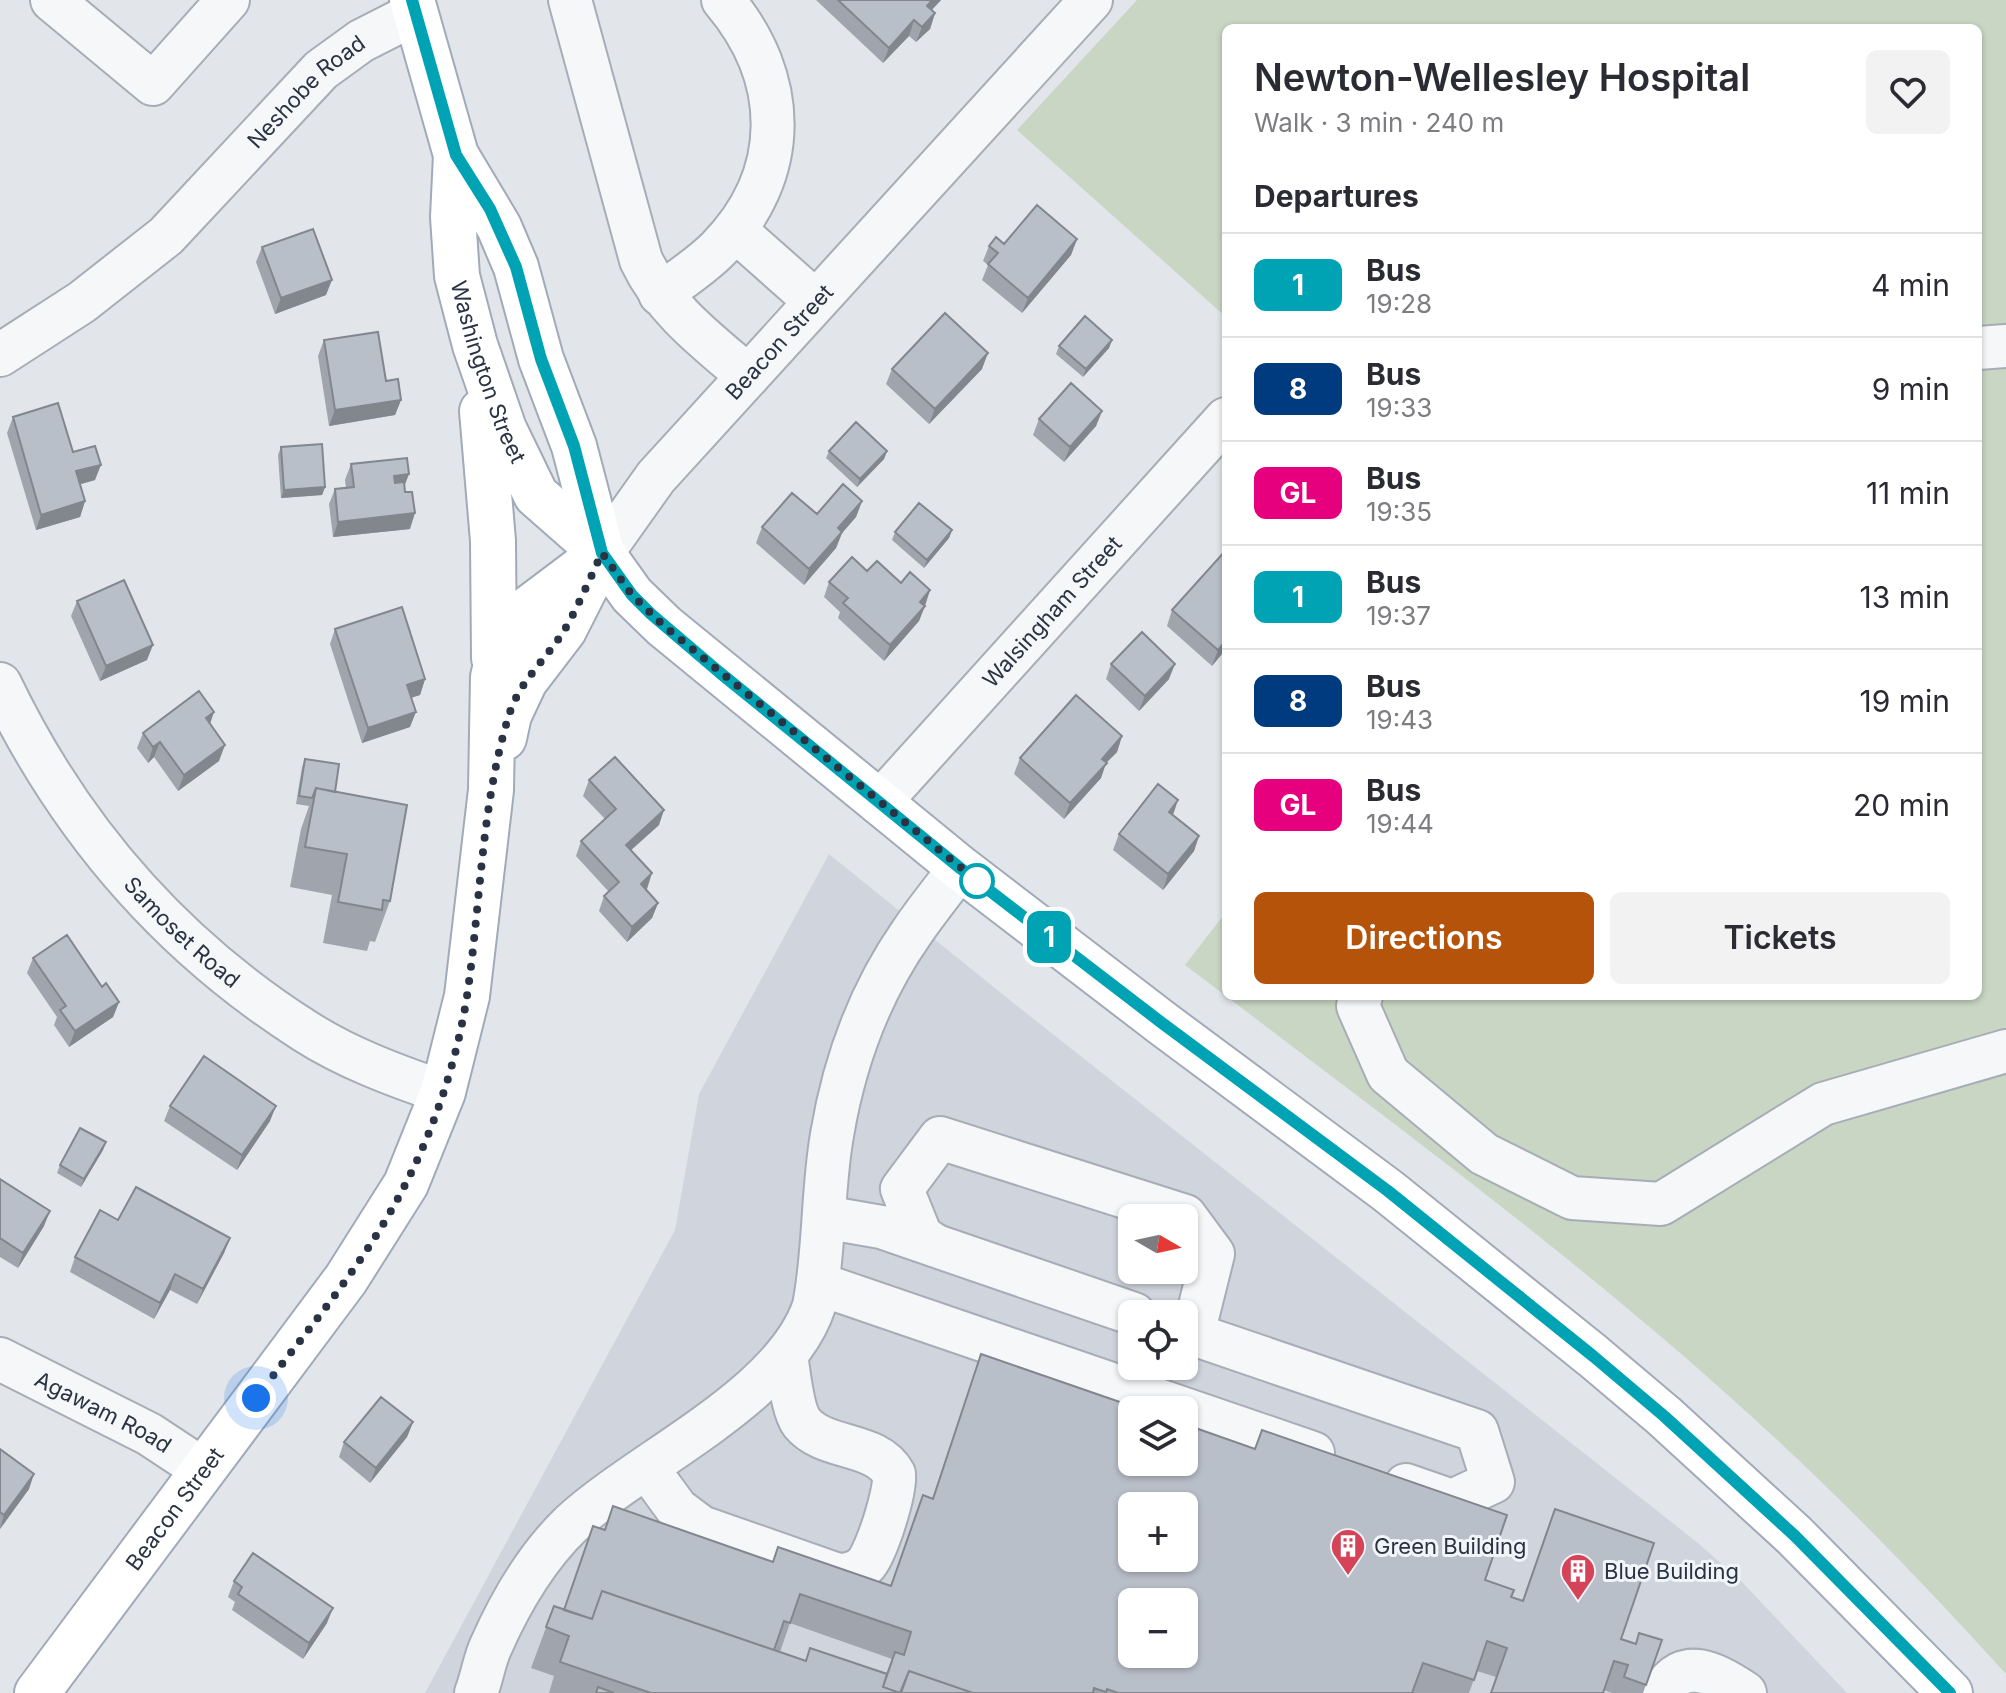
<!DOCTYPE html>
<html lang="en">
<head>
<meta charset="utf-8">
<style>
  body { margin:0; font-family:Inter,sans-serif; background:#f2f2f3; color:#2b2b33; height:100vh; display:flex; flex-direction:column; font-size:30px; white-space:nowrap }
  * { box-sizing:border-box; margin:0 }
  p { font-size:26px; color:#7c7c81 }
  .icon { flex:none; width:44px; height:44px; fill:none; stroke:currentColor; stroke-width:2; stroke-linecap:round; stroke-linejoin:round }
  .map { position:relative; flex:1; overflow:hidden }
  .drawer { position:absolute; left:1222px; top:24px; width:760px; height:976px; display:flex; flex-direction:column; background:#fff; border-radius:12px; box-shadow:0 2px 6px #0004 }
  .drawer>* { flex:none }
  .badge { padding:0 16px; border-radius:12px; font-size:28px; line-height:52px }
  .needle { width:52px; rotate:99deg }
  .buttons { position:absolute; left:1118px; top:1204px; display:grid; gap:16px }
  .buttons a { display:grid; place-items:center; width:80px; height:80px; border-radius:12px; background:#fff; box-shadow:0 2px 6px #0004; font-size:40px }
  .you { position:absolute; width:40px; height:40px; margin:-20px; border:6px solid #fff; border-radius:50%; background:#1a73e8; box-shadow:0 0 0 12px #1a73e833 }
  .map>.badge { position:absolute; translate:-50% -50%; box-shadow:0 0 0 4px #fff }
  h2 { padding:0 32px; font-size:30px; line-height:72px }
  .round { display:grid; place-items:center; flex:none; width:84px; height:84px; border-radius:12px; background:#f2f2f3 }
  .summary { display:flex; align-items:center; justify-content:space-between; height:136px; padding:0 32px }
  h1 { font-size:38px; font-weight:600; line-height:60px }
  .button { display:flex; gap:16px; margin-top:auto; padding:16px 32px }
  .button a { flex:1; height:92px; border-radius:12px; background:#b45309; color:#fff; font-size:32px; font-weight:600; line-height:92px; text-align:center }
  .button a+a { background:#f2f2f3; color:#2b2b33 }
  ul { padding:0; list-style:none }
  li { display:flex; align-items:center; gap:24px; height:104px; padding:0 32px; border-top:2px solid #e1e1e2 }
  li div { flex:1 }
  li b { display:block; font-size:30px }
  li em { font-style:normal }
  li .badge { min-width:88px; font-weight:700; text-align:center }
  .map>svg:first-child { display:block }
  .built { fill:#d0d5dd; fill-rule:evenodd }
  .green { fill:#c8d6c3 }
  .lines { fill:none; stroke-linecap:round; stroke-linejoin:round }
  .minor-casing { stroke:#a7adb6; stroke-width:46 }
  .major-casing { stroke:#a1aab8; stroke-width:48 }
  .minor { stroke:#f5f7f9; stroke-width:42 }
  .major { stroke:#fff; stroke-width:44 }
  .wall { fill:#9fa4ad; fill-rule:evenodd }
  .shaded-wall { fill:#82868d }
  .building { fill:#b9bfc9; stroke:#82868d; stroke-width:2; fill-rule:evenodd }
  .line-casing { stroke:#fff; stroke-width:18 }
  .line { stroke:#00a3b4; stroke-width:12 }
  .walk { stroke:#293344; stroke-width:8; stroke-dasharray:0 14.4 }
  .stop-dot { fill:#fff; stroke:#00a3b4; stroke-width:4 }
  .labels { text-anchor:middle; dominant-baseline:central; stroke-width:6; stroke-linejoin:round; paint-order:stroke }
  .street-label { font-size:22px; fill:#293344; stroke:#f2f5f8 }
  .poi-label { font-size:22px; fill:#293344; stroke:#f2f5f8; text-anchor:start }
</style>
</head>
<body>
<div class="map">
<svg width="2006" height="1693" viewBox="0 0 2006 1693">
  <rect width="100%" height="100%" fill="#e2e6eb"/>
  <path class="built" d="M829 854 1016 1005 1698 1543 1742 1582 1847 1693H425L675 1230 699 1094ZM1132 1218H1184V1270H1132ZM1132 1314H1184V1366H1132ZM1132 1410H1184V1462H1132ZM1132 1506H1184V1558H1132ZM1132 1602H1184V1654H1132Z"/>
  <path class="green" d="M1137 0H2006V1674C1925 1585 1841 1497 1751 1416 1586 1265 1404 1132 1226 996H1978V28H1226V317L1017 130Z
    M1226 912V996L1185 965Z"/>
  <g class="lines">
    <g class="minor-casing">
      <g id="minor">
        <path d="M52 0 153 84 228 0"/>
        <path d="M570 0 641 260C664 309 707 341 748 376"/>
        <path d="M735 230 815 301"/>
        <path d="M660 294C680 280 701 266 718 249 791 174 789 78 723 0"/>
        <path d="M1978 348 2006 346"/>
        <path id="s1" d="M0 355 82 302 166 236 321 70 361 41 416 13"/>
        <path id="s2" d="M602 553 656 477 1091 0"/>
        <path id="s3" d="M0 684C69 828 170 945 305 1031 347 1058 396 1076 443 1092"/>
        <path id="s4" d="M879 803 1226 419"/>
        <path d="M1361 996 1358 1006 1388 1074 1484 1154 1572 1198 1661 1204 1823 1104 2006 1051"/>
        <path d="M824 1217 881 1227 1134 1314"/>
        <path d="M934 1245 921 1236 902 1189 940 1138 1185 1216 1213 1254 1193 1334"/>
        <path d="M819 1284 1313 1453"/>
        <path d="M1184 1331 1477 1431 1493 1482 1452 1501 1406 1485"/>
        <path id="s5" d="M0 1359 149 1434 202 1469"/>
        <path d="M647 1468 677 1509 701 1527 838 1575C849 1575 859 1572 866 1564 877 1551 896 1491 894 1474 876 1441 825 1451 802 1423 792 1410 789 1372 786 1355"/>
        <path d="M476 1693C482 1678 484 1661 491 1646 510 1603 537 1557 571 1524 640 1460 784 1397 814 1306 825 1250 822 1192 832 1135 844 1063 870 992 912 932 927 910 944 889 960 868"/>
        <path d="M1662 1693C1682 1654 1717 1674 1745 1693"/>
      </g>
    </g>
    <g class="major-casing">
      <g id="major">
        <path d="M412 0 456 155 499 227 516 267 541 359 574 446 602 553"/>
        <path id="s6" d="M456 155 453 217 457 276 475 345 504 429 536 495 602 553 632 595 664 626 960 868 1162 1023 1388 1191 1593 1356 1664 1416 1795 1536 1950 1693"/>
        <path d="M482 411 493 541 494 658"/>
        <path d="M504 738 509 715 525 681 564 630 601 557"/>
        <path id="s7" d="M37 1693 346 1279 406 1184 443 1092 467 996 491 790 493 677 498 656 507 633 525 611 602 553"/>
      </g>
    </g>
    <use href="#minor" class="minor"/>
    <use href="#major" class="major"/>
  </g>
  <path class="wall" d="M816 0H941L932 10 935 13 930 29 916 42 909 36 883 63Z
    M1077 239 1071 255 1022 313 982 280 988 265 983 261 989 246Z
    M262 247 326 295 275 314 256 262Z
    M324 340 386 381 401 400 395 415 329 426 318 356Z
    M1112 340 1109 348 1083 377 1056 354 1059 346Z
    M892 369H982L929 424 886 384Z
    M1102 411 1096 426 1064 462 1033 435 1039 419Z
    M13 417 73 452 95 480 80 484 85 501 80 517 36 530 7 433Z
    M281 447 325 487 322 495 281 498 278 455Z
    M829 451H887L884 459 857 487 826 458Z
    M351 464 404 487 410 529 333 537 329 504 335 489 346 488 345 480Z
    M862 501 856 517 842 533 836 548 804 585 756 543 762 527 817 514Z
    M952 530 949 538 924 568 892 540 895 532Z
    M1226 550V649L1212 666 1167 626 1172 610Z
    M829 582 901 583 930 590 919 621 884 661 838 618 840 612 824 597Z
    M77 601 147 660 100 681 71 616Z
    M335 629 425 679 420 695 411 697 410 727 362 743 330 644Z
    M1111 664 1169 679 1139 711 1106 679Z
    M210 724 219 761 178 791 154 757 148 763 137 748 143 733Z
    M1122 736 1117 752 1106 763 1101 778 1064 819 1014 774 1020 758Z
    M305 759 335 792 390 901 375 942 370 941 367 951 323 943 332 895 290 887 301 829 309 806 296 804 302 767Z
    M589 780 659 825 631 850 646 890 658 903 652 918 627 942 599 911 604 896 609 892 576 856 581 841 605 819 583 796Z
    M1119 834 1199 836 1194 851 1163 890 1113 850Z
    M33 958 102 987 119 1002 113 1017 69 1047 54 1025 57 1017 27 973Z
    M170 1106 270 1121 237 1170 164 1121Z
    M106 1142 103 1150 81 1187 57 1173 60 1165Z
    M0 1179 44 1226 18 1268 0 1257Z
    M118 1220 230 1238 224 1253 197 1304 170 1290 154 1319 70 1272 75 1257Z
    M981 1354 1485 1580 1511 1597 1635 1644 1662 1640 1643 1693H1612L1604 1690 1603 1693H1491L1496 1677 1477 1671 1469 1693H549L554 1676 531 1668 554 1606 564 1610 605 1530 613 1506 773 1562 891 1586 932 1499ZM790 1623 892 1659 886 1674 806 1661 780 1652Z
    M413 1422 407 1437 370 1483 339 1457 344 1442Z
    M0 1449 29 1489 0 1529Z
    M234 1581 327 1623 303 1659 232 1610 235 1602 228 1597Z"/>
  <path class="shaded-wall" d="M932 0H941L921 21 927 6Z
    M935 13 930 29 916 42 922 27Z
    M914 20 909 36 883 63 889 48Z
    M1077 239 1071 255 1022 313 1028 298Z
    M332 280 326 295 275 314 281 298Z
    M1112 340 1109 348 1083 377 1086 369Z
    M988 353 982 369 929 424 935 409Z
    M401 400 395 415 329 426 335 410Z
    M1102 411 1096 426 1064 462 1070 447Z
    M887 451 884 459 857 487 860 479Z
    M101 465 95 480 71 487 76 471Z
    M409 474 403 490 388 491 394 476Z
    M325 487 322 495 281 498 284 490Z
    M85 501 80 517 36 530 41 515Z
    M862 501 856 517 842 533 836 548 804 585 809 569 838 528Z
    M415 513 410 529 333 537 338 522Z
    M952 530 949 538 924 568 927 560Z
    M930 590 925 606 920 602Z
    M925 606 919 621 884 661 890 645Z
    M1226 640V649L1212 666 1218 650Z
    M153 645 147 660 100 681 106 666Z
    M1175 664 1169 679 1139 711 1145 696Z
    M425 679 420 695 402 701 407 685Z
    M214 712 209 727 206 718Z
    M416 712 410 727 362 743 368 728Z
    M1122 736 1117 752 1106 763 1101 778 1064 819 1070 803 1102 759Z
    M160 742 154 757 148 763 153 747Z
    M225 745 219 761 178 791 184 775Z
    M1178 800 1173 815 1169 812Z
    M664 810 659 825 620 860 626 845Z
    M1199 836 1194 851 1163 890 1168 874Z
    M652 873 647 889 635 899 641 884Z
    M658 903 652 918 627 942 632 927Z
    M119 1002 113 1017 69 1047 75 1031Z
    M276 1106 270 1121 237 1170 242 1155Z
    M106 1142 103 1150 81 1187 84 1179Z
    M50 1211 44 1226 18 1268 23 1253Z
    M230 1238 224 1253 197 1304 203 1289Z
    M175 1274 170 1290 154 1319 160 1303Z
    M413 1422 407 1437 370 1483 376 1468Z
    M34 1474 29 1489 0 1529 4 1515Z
    M333 1608 327 1623 303 1659 309 1643Z"/>
  <path class="building" d="M838 0H932L927 6 935 13 922 27 914 20 889 48Z
    M1037 205 1077 239 1028 298 988 264 998 253 989 246 996 237 1004 244Z
    M313 229 332 280 281 298 262 247Z
    M945 313 988 353 935 409 892 369Z
    M1085 316 1112 340 1086 369 1059 346Z
    M378 332 386 381 398 379 401 400 335 410 324 340Z
    M1071 383 1102 411 1070 447 1039 419Z
    M58 403 73 452 95 446 101 465 76 471 85 501 41 515 13 417Z
    M856 422 887 451 860 479 829 451Z
    M322 444 325 487 284 490 281 447Z
    M407 458 409 474 394 476 395 483 404 482 405 492H412L415 513 338 522 335 489 354 487 351 464Z
    M843 484 862 501 838 528 842 532 809 569 762 527 792 493 817 514Z
    M919 503 952 530 927 560 895 532Z
    M1226 550V640L1218 650 1172 610Z
    M852 557 867 571 877 561 901 583 910 572 930 590 920 602 925 606 890 645 843 603 848 598 829 582Z
    M124 580 153 645 106 666 77 601Z
    M402 607 425 679 407 685 416 712 368 728 335 629Z
    M1142 632 1175 664 1145 696 1111 664Z
    M199 691 214 712 206 718 225 745 184 775 160 742 153 747 143 733Z
    M1076 695 1122 736 1102 759 1107 763 1070 803 1020 758Z
    M615 757 664 810 626 845 652 873 641 884 658 903 632 927 604 896 619 882 581 841 616 809 589 780Z
    M305 759 339 764 335 792 316 788 312 798 299 796Z
    M1158 784 1178 800 1169 812 1199 836 1168 874 1119 834Z
    M316 788 407 805 390 901 383 900 382 910 338 902 347 854 305 847Z
    M67 935 102 987 106 983 119 1002 75 1031 60 1010 66 1006 33 958Z
    M204 1056 276 1106 242 1155 170 1106Z
    M80 1128 106 1142 84 1179 60 1165Z
    M0 1179 50 1211 23 1253 0 1238Z
    M136 1187 230 1238 203 1289 175 1274 160 1303 75 1257 100 1210 118 1220Z
    M981 1354 1143 1410H1132V1462H1184V1424L1255 1449 1262 1430 1507 1515 1485 1580 1514 1590 1511 1597 1523 1601 1555 1509 1654 1543 1621 1639 1636 1644 1639 1633 1662 1640 1646 1685 1624 1677 1628 1665 1614 1661 1603 1693H1491L1507 1648 1487 1641 1474 1680 1423 1663 1412 1693H1118L1107 1689 1106 1692 1094 1688 1093 1693H973L909 1671 900 1693 883 1687 895 1652 904 1655 911 1632 800 1594 790 1623 784 1621 774 1650 602 1591 592 1619 564 1610 593 1526 605 1530 613 1506 773 1562 778 1547 891 1586 923 1495 933 1499ZM1132 1506H1184V1558H1132ZM1132 1602H1184V1654H1132Z
    M381 1397 413 1422 376 1468 344 1442Z
    M0 1449 34 1474 4 1515 0 1512Z
    M253 1553 333 1608 309 1643 238 1594 242 1587 234 1581Z
    M602 1591 806 1661 810 1648 887 1674 883 1687 900 1693H651L560 1662 569 1636 546 1627 554 1606 592 1619Z
    M909 1671 973 1693H901Z
    M598 1687 614 1693H596Z"/>
  <g class="lines">
    <g class="line-casing">
      <path id="line" d="M412 0 456 155 490 209 516 267 541 359 574 446 602 553 632 595 651 614 719 672 960 868 1162 1023 1388 1191 1593 1356 1664 1416 1795 1536 1950 1693"/>
    </g>
    <use href="#line" class="line"/>
    <path class="walk" d="M256 1398C308 1329 366 1262 405 1185 435 1127 457 1060 467 996 481 902 481 805 509 715 520 680 547 659 565 629 579 605 590 578 602 553L632 595 664 626 986 888 977 881"/>
  </g>
  <defs>
    <g id="building-pin" transform="scale(1.8)"><path d="M0 17L-7.5 6A9.5 9.5 0 1 1 7.5 6Z" fill="#d54358" stroke="#f2f5f8"/><path d="M-4-6H4V6H1V3H-1V6H-4ZM-2.5-4.3h1.7v1.8h-1.7ZM.8-4.3h1.7v1.8H.8ZM-2.5-1h1.7V.8h-1.7ZM.8-1h1.7V.8H.8Z" fill="#fff"/></g>
  </defs>
  <g fill-rule="evenodd">
    <use href="#building-pin" x="1348" y="1546"/>
    <use href="#building-pin" x="1578" y="1571"/>
  </g>
  <circle class="stop-dot" cx="977" cy="881" r="16"/>
  <g class="labels">
    <g class="street-label">
      <text stroke="none"><textPath href="#s1" startOffset="406">Neshobe Road</textPath></text>
      <text stroke="none"><textPath href="#s2" startOffset="276">Beacon Street</textPath></text>
      <text stroke="none"><textPath href="#s6" startOffset="222">Washington Street</textPath></text>
      <text stroke="none"><textPath href="#s4" startOffset="258">Walsingham Street</textPath></text>
      <text stroke="none"><textPath href="#s3" startOffset="310">Samoset Road</textPath></text>
      <text stroke="none"><textPath href="#s5" startOffset="116">Agawam Road</textPath></text>
      <text stroke="none"><textPath href="#s7" startOffset="230">Beacon Street</textPath></text>
    </g>
    <g class="poi-label">
      <text x="1374" y="1546">Green Building</text>
      <text x="1604" y="1571">Blue Building</text>
    </g>
  </g>
</svg>
<div class="buttons">
<a><svg class="needle" viewBox="-14 -14 28 28"><path d="M0-13l5 13h-10z" fill="#e53935"/><path d="M0 13l5-13h-10z" fill="#7c7c81"/></svg></a>
<a><svg class="icon" aria-label="locate" viewBox="0 0 24 24"><circle cx="12" cy="12" r="6"/><path d="M12 2v4M12 18v4M2 12h4M18 12h4"/></svg></a>
<a><svg class="icon" aria-label="layers" viewBox="0 0 24 24"><path d="M12 4l9 5-9 5-9-5zM3 14l9 5 9-5"/></svg></a>
<a>+</a>
<a>−</a>
</div>
<div class="you" style="left:256px;top:1398px"></div>
<b class="badge" style="left:1049px;top:937px;background:#00a3b4;color:#fff">1</b>
<section class="drawer">
<div class="summary"><div><h1>Newton-Wellesley Hospital</h1><p>Walk · 3 min · 240 m</p></div><a class="round"><svg class="icon" aria-label="heart" viewBox="0 0 24 24"><path d="M12 20l-8-8c-3-5 5-10 8-4 3-6 11-1 8 4z"/></svg></a></div>
<h2>Departures</h2>
<ul>
<li><span class="badge" style="background:#00a3b4;color:#fff">1</span><div><b>Bus</b><p>19:28</p></div><em>4 min</em></li>
<li><span class="badge" style="background:#003b80;color:#fff">8</span><div><b>Bus</b><p>19:33</p></div><em>9 min</em></li>
<li><span class="badge" style="background:#e6007e;color:#fff">GL</span><div><b>Bus</b><p>19:35</p></div><em>11 min</em></li>
<li><span class="badge" style="background:#00a3b4;color:#fff">1</span><div><b>Bus</b><p>19:37</p></div><em>13 min</em></li>
<li><span class="badge" style="background:#003b80;color:#fff">8</span><div><b>Bus</b><p>19:43</p></div><em>19 min</em></li>
<li><span class="badge" style="background:#e6007e;color:#fff">GL</span><div><b>Bus</b><p>19:44</p></div><em>20 min</em></li>
</ul>
<div class="button"><a>Directions</a><a>Tickets</a></div>
</section>
</div>
</body>
</html>
